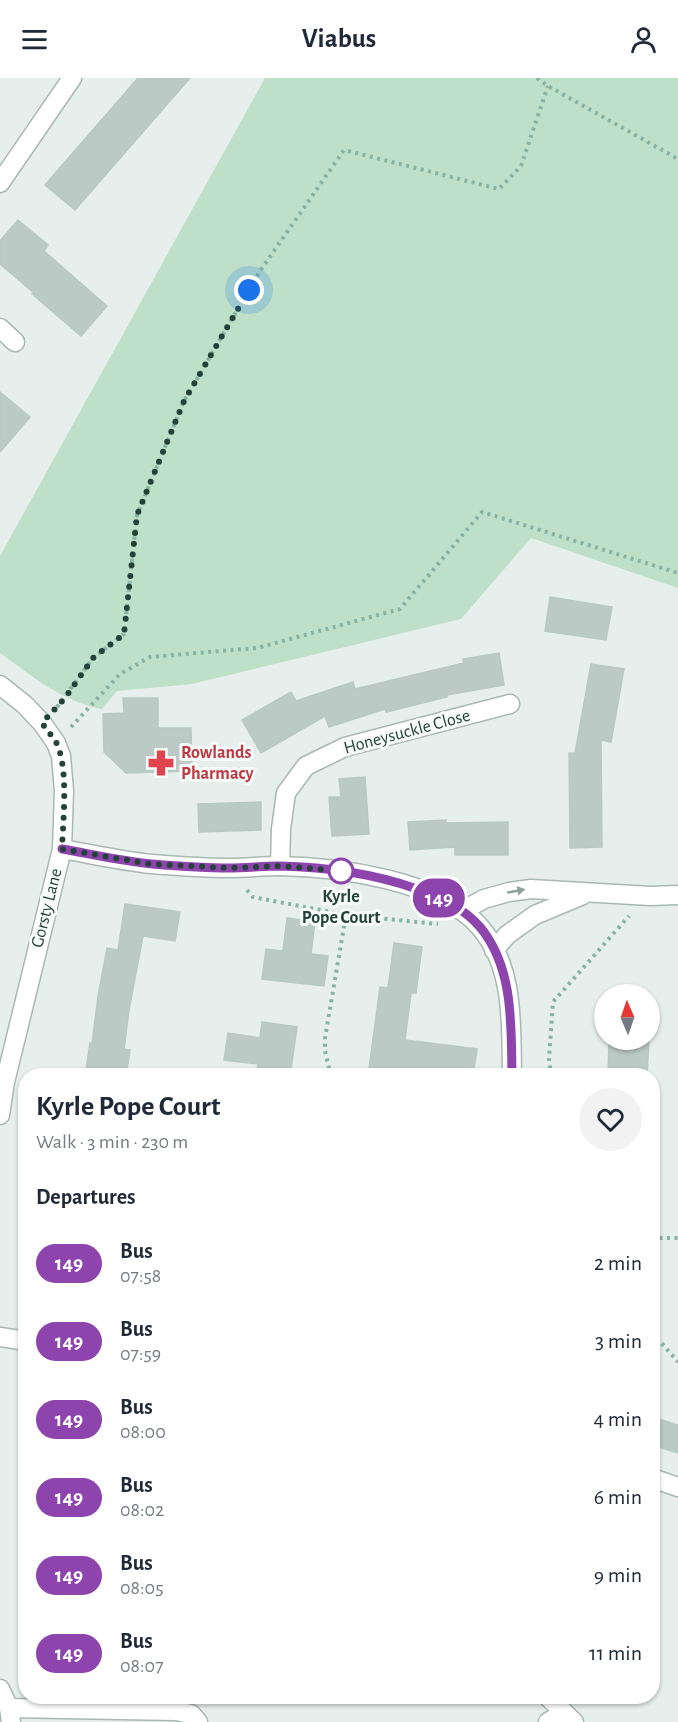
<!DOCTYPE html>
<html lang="en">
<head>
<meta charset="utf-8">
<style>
  body { margin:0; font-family:"Alegreya Sans",sans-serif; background:#f2f2f3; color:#1f2937; height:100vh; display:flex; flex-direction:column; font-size:22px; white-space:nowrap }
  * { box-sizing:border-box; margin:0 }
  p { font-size:20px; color:#747a83 }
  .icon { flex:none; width:33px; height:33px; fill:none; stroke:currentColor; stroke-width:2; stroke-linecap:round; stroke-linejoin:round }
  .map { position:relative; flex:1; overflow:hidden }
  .details { position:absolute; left:18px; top:990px; width:642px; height:636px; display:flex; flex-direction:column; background:#fff; border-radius:24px; box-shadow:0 2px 4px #0004 }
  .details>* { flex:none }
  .badge { padding:0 12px; border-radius:20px; font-size:21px; line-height:39px }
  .needle { width:39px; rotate:358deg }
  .controls { position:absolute; left:594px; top:906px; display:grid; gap:12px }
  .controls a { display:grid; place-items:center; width:66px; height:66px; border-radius:50%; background:#fff; box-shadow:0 2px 4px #0004; font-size:30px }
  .you { position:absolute; width:30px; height:30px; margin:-15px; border:4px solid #fff; border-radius:50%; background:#1a73e8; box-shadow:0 0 0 9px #1a73e833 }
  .map>.badge { position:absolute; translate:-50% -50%; box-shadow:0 0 0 3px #fff }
  h2 { padding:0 18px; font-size:22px; line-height:54px }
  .round { display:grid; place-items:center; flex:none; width:63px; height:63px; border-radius:32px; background:#f2f2f3 }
  .overview { display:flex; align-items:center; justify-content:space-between; height:102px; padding:0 18px }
  h1 { font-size:28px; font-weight:700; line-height:45px }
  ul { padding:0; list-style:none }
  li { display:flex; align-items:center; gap:18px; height:78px; padding:0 18px }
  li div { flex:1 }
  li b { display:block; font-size:22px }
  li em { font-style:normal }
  li .badge { min-width:66px; font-weight:700; text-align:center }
  header { display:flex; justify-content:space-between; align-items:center; height:78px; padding:0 18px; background:#fff; font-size:27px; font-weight:700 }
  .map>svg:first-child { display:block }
  .green { fill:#bfe0c8 }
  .building { fill:#bbcac4; stroke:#b8c9c2; stroke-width:1.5 }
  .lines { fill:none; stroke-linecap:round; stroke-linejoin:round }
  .minor-casing { stroke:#a8b8b2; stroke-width:21 }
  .tertiary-casing { stroke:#a8b8b2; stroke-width:21 }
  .path { stroke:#86b3a5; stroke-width:4; stroke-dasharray:3 4.5; stroke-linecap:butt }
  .minor { stroke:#fff; stroke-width:18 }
  .tertiary { stroke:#fff; stroke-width:18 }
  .oneway { fill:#92a09c }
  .line-casing { stroke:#fff; stroke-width:14 }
  .line { stroke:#8e44ad; stroke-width:9 }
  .walk { stroke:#24423a; stroke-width:6; stroke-dasharray:0 10.8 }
  .stop-dot { fill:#fff; stroke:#8e44ad; stroke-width:3 }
  .labels { text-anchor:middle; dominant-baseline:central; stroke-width:6; stroke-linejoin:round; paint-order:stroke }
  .street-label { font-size:18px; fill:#24423a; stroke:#f7fbf9 }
  .health-label { font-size:18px; font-weight:bold; fill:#be3a42; stroke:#f7fbf9; text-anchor:start }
  .stop-label { font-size:18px; font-weight:bold; fill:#24423a; stroke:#f7fbf9 }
</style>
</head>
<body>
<header><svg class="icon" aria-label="menu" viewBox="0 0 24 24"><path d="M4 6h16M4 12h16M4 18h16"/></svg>Viabus<svg class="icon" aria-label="person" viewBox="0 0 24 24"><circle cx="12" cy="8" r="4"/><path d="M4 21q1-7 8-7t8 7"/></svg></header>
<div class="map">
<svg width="678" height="1644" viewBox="0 0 678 1644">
  <rect width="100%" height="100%" fill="#e6efeb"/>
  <path class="green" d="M265 0H678V510L531 460 461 541 192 606 117 613 102 631C63 624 32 598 0 575V478Z"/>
  <path class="building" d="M138 0H190L75 132 45 107Z
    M18 142 48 167 44 173 107 228 81 258 32 216 34 215 0 186V163Z
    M0 314 30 339 0 374Z
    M550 519 612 529 606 562 545 553Z
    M499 575 504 607 447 617V619L386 634 385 631 329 649 325 638 261 675 242 642 291 614 296 623 353 604 355 611 464 585 463 581Z
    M591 586 624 591 611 664 601 662 602 769 570 770 569 675H575Z
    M123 620H158V650H191L192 693 126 695 104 674 103 636 124 635Z
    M365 699 369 756 332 758 329 719H341L339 701Z
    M261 724V752L199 754 198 726Z
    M446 742V745L508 744V777H455V769L410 772 408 744Z
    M125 826 180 834 175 863 143 858 129 932 124 971 130 972 126 998H85L90 965 92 966 98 918 107 870 118 872Z
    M287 840 315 844 311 876 328 878 324 908 262 901 266 871 283 873Z
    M394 865 422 869 416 915H411L405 962 477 971 473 998H368L380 909 388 910Z
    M262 944 297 949 290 998H257L258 986 224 982 228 955 260 960Z
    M609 962H649L647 998H608Z
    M652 1339 678 1347V1375L652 1367Z"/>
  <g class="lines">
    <g class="minor-casing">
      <path id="minor" d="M0 105 72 0
        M0 250 15 264
        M280 788 281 751 286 715 306 688 345 669 510 626
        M462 833 484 821 509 814 531 811 650 818 678 817
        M494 872 507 857 535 837 583 817
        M0 1259 26 1263
        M652 1400 678 1409
        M0 1611 9 1630 11 1644
        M9 1630 176 1633 191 1636 198 1644
        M548 1644 564 1635"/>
    </g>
    <g class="tertiary-casing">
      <path id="tertiary" d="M0 607 25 627 42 645 56 665 61 678 64 713 62 771 5 1004 0 1037
        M62 771C91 776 122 783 152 786 177 788 203 790 229 790 246 790 263 788 279 788 339 789 439 802 480 849 515 890 511 947 512 998
        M547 1618 574 1644"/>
    </g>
    <path class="path" d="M537 0 548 8 678 81
      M57 629 93 580 124 556 137 437 184 323 260 193 344 72 499 111 521 88 548 8
      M71 649 120 596 150 579 257 570 400 531 482 434 678 495
      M247 812 253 819 346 837 438 846
      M331 998 325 973V960L346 837
      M551 998 549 981 553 924 629 838
      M652 1160H678
      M652 1254 678 1284"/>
    <use href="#minor" class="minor"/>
    <use href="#tertiary" class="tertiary"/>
  </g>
  <defs><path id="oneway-solid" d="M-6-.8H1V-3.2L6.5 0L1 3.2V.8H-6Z" transform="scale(1.5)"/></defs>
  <use class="oneway" href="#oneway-solid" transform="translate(516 813) rotate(-10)"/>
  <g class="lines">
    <g class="line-casing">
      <path id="line" d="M62 771C91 776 122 783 152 786 177 788 204 790 229 790 246 790 263 788 279 788 324 789 371 795 414 810 438 818 463 829 480 849 514 890 511 947 512 998"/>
    </g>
    <use href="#line" class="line"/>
    <path class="walk" d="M249 212 184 323 137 437 124 556 93 580 65 620 42 645C47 652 52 658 56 664 69 689 63 742 62 771L150 786 230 790 280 788 345 793H341"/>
  </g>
  <defs>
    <g id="pharmacy-bare" transform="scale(2.07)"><path d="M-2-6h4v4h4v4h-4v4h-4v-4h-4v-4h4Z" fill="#e0444e" stroke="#f7fbf9" stroke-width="2.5" paint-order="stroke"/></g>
  </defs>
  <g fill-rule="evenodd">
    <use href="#pharmacy-bare" x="161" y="685"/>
  </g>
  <circle class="stop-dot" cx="341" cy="793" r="12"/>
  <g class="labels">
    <g class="street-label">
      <text transform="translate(407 654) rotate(-15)">Honeysuckle Close</text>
      <text transform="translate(47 830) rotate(-76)">Gorsty Lane</text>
    </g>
    <g class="health-label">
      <text x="181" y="675">Rowlands<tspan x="181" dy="21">Pharmacy</tspan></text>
    </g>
    <g class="stop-label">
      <text x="341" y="819">Kyrle<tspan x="341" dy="21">Pope Court</tspan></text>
    </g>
  </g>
</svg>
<div class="controls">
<a><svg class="needle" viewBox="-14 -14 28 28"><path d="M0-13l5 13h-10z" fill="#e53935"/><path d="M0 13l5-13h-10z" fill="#747a83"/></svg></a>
</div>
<div class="you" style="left:249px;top:212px"></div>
<b class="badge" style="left:439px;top:820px;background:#8e44ad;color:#fff">149</b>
<section class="details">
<div class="overview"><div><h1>Kyrle Pope Court</h1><p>Walk · 3 min · 230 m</p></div><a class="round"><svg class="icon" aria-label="heart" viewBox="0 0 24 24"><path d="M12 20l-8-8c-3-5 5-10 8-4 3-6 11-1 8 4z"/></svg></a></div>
<h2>Departures</h2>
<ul>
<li><span class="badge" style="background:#8e44ad;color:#fff">149</span><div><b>Bus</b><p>07:58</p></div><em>2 min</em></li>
<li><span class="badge" style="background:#8e44ad;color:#fff">149</span><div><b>Bus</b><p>07:59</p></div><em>3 min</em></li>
<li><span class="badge" style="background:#8e44ad;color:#fff">149</span><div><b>Bus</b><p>08:00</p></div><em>4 min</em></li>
<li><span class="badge" style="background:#8e44ad;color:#fff">149</span><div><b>Bus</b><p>08:02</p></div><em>6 min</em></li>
<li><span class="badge" style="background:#8e44ad;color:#fff">149</span><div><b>Bus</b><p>08:05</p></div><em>9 min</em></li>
<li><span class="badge" style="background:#8e44ad;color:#fff">149</span><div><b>Bus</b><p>08:07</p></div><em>11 min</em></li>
</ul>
</section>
</div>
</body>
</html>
